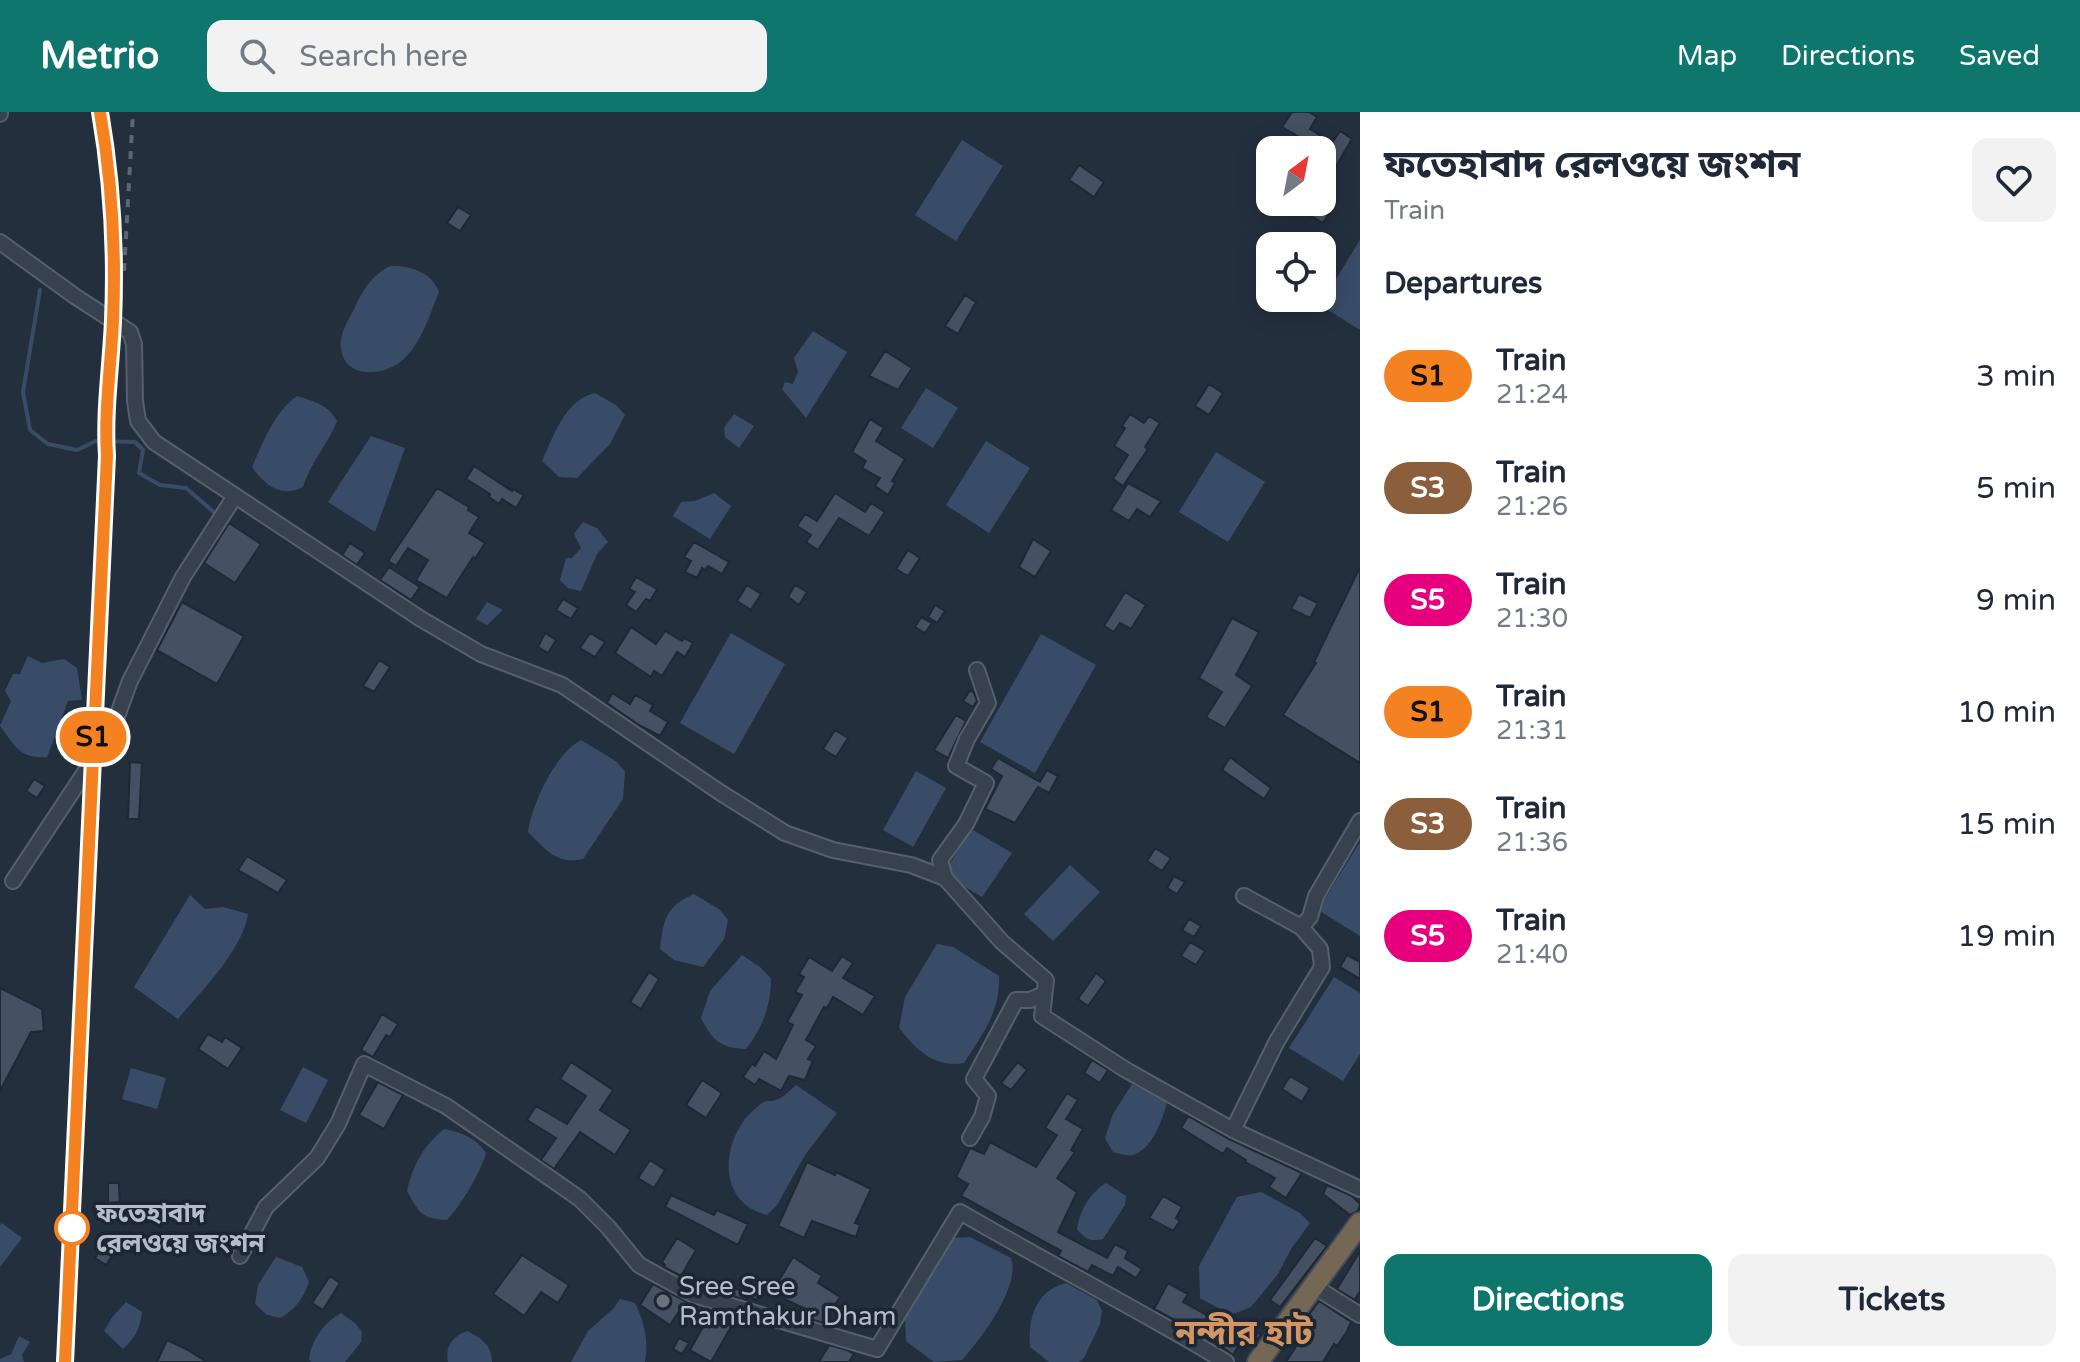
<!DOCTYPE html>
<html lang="en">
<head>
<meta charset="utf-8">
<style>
  body { margin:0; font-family:"Varela Round","Noto Sans Bengali",sans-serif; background:#f2f2f3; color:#1f2937; height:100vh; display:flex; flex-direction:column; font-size:30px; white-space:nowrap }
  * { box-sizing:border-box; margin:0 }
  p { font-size:26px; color:#747a83 }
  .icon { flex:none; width:44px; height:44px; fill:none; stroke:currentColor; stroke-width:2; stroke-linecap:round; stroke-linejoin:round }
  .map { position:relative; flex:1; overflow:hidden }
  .drawer { display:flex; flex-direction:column; background:#fff; width:720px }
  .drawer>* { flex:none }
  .badge { padding:0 16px; border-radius:26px; font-size:28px; line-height:52px }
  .needle { width:52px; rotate:32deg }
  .tools { position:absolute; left:1256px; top:24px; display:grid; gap:16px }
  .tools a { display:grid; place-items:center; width:80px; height:80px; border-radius:16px; background:#fff; box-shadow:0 4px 20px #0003; font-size:40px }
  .map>.badge { position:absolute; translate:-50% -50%; box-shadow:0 0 0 4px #fff }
  h2 { padding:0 24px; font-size:30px; line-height:72px }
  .round { display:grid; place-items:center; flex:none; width:84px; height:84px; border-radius:16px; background:#f2f2f3 }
  .summary { display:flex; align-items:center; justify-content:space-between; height:136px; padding:0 24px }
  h1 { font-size:38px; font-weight:700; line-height:60px }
  .button { display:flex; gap:16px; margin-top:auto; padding:16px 24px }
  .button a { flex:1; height:92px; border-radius:16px; background:#0f766e; color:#fff; font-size:32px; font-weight:700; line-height:92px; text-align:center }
  .button a+a { background:#f2f2f3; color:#1f2937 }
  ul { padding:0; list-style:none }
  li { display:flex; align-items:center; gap:24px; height:112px; padding:0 24px }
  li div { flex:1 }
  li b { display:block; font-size:30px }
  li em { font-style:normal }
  li .badge { min-width:88px; font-weight:700; text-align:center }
  header { display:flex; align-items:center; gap:48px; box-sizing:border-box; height:112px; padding:0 40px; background:#0f766e; color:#fff }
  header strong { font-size:38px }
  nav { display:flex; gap:44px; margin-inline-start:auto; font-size:28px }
  .search { width:560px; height:72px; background:#f2f2f3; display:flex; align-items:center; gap:20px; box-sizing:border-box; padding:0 28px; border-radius:16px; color:#747a83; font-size:30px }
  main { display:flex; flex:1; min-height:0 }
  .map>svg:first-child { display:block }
  .water { fill:#394c67 }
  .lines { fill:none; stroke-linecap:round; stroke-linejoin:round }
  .stream { stroke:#394c67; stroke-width:4 }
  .building { fill:#455162; stroke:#1f2835; stroke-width:2 }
  .minor-casing { stroke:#565f6c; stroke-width:18 }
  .highway-casing { stroke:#434c59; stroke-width:24 }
  .minor { stroke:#38414e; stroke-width:14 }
  .highway { stroke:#746855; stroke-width:20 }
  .rail { stroke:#5a6575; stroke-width:4; stroke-dasharray:8 8; stroke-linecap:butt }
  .line-casing { stroke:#fff; stroke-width:18 }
  .line { stroke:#f58220; stroke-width:12 }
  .stop-dot { fill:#fff; stroke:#f58220; stroke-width:4 }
  .worship-dot { fill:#6b7280; stroke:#1d2633; stroke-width:3 }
  .labels { text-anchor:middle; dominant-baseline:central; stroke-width:7; stroke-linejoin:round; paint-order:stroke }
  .stop-label { font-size:26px; font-weight:bold; fill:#b4bcc9; stroke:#1d2633; text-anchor:start }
  .poi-label { font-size:26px; fill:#b4bcc9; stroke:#1d2633; text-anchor:start }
  .district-label { font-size:34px; font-weight:bold; fill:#d59563; stroke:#1d2633 }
</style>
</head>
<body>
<header>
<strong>Metrio</strong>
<div class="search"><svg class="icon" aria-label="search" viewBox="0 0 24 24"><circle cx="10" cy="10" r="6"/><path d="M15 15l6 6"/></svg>Search here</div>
<nav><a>Map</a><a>Directions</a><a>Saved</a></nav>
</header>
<main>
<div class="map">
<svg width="1360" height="1250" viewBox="0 0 1360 1250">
  <rect width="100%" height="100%" fill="#242f3e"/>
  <path class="water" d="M962 28 1003 54 956 129 915 103Z
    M1360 128V218L1320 193Z
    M390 154C409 153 432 160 439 180 430 202 422 229 405 246 388 264 344 269 341 236 339 221 349 208 355 195 363 177 372 163 390 154Z
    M813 219 847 240 806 306 782 277 785 270 793 272 798 260 794 246Z
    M926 276 958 296 933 336 901 316Z
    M595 281 616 293 625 303 610 332 577 366 559 365 542 349C554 323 565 288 595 281Z
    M297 284C313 289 329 293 337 309 327 334 312 348 303 375 282 386 265 374 252 355 263 331 274 300 297 284Z
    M734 302 754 314 739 336 725 325 724 316Z
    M371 324 405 336 375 420 328 390Z
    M986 329 1030 356 989 421 946 393Z
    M1216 340 1265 370 1228 430 1179 400Z
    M714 381 731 394 710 427 673 404 681 390 695 389Z
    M583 410 597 416 608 430 597 442 581 479 568 476 560 468 566 446H572L581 436 574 422Z
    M487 490 503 498 487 513 476 507Z
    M731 521 785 552 734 642 680 611Z
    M1041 522 1096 553 1035 661 980 630Z
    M28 544 42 551 64 547 77 556 82 588 68 589 47 645C20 647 15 634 0 614L11 589 5 579 13 562H20Z
    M581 628 617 650 625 660 623 687 583 747C557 753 545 737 528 720 532 692 555 642 581 628Z
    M916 659 946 676 913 735 883 718Z
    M971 717 1012 741 982 785 962 773 948 755Z
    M1360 730V824L1318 798Z
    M1070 753 1100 780 1053 829 1024 802Z
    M694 782 720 798 728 808 724 827 703 855 674 848 660 837C664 807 665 795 694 782Z
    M190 783 205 797 223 795 248 802C242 839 202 878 178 907L134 875Z
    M937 832 953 835 999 864C1000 901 983 921 964 951 934 956 917 938 899 916L905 885Z
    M742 843 760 855 771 866C771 893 763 915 746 937 720 936 712 928 701 906L710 879Z
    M1334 865 1360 881V942L1343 969 1289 936Z
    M303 955 328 968 306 1011 280 998Z
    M131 956 166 966 157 997 122 987Z
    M1132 972 1167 990C1163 1006 1154 1032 1138 1041 1130 1046 1121 1042 1113 1040L1105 1026 1113 1002Z
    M796 973 837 1001 805 1043 777 1093 767 1103C721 1092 720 1040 745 1007 749 1002 758 993 764 990 767 988 772 990 776 988 783 986 790 978 796 973Z
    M444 1017C461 1020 476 1026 486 1041 481 1060 461 1093 447 1108 421 1107 419 1100 407 1079 413 1053 423 1034 444 1017Z
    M1106 1071 1126 1084 1125 1093 1103 1127C1090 1130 1085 1127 1077 1117 1080 1098 1089 1082 1106 1071Z
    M1261 1080 1300 1101 1310 1111 1291 1137 1278 1162 1251 1195 1231 1203 1200 1186 1199 1154 1237 1085Z
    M2 1111 22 1126 0 1155V1113Z
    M970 1125 1011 1146C1021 1174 981 1227 962 1248L934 1250 906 1229 905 1207 951 1126Z
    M276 1145 302 1155 309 1170C303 1187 296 1196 281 1206L267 1203 255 1192 258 1173Z
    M1066 1171 1097 1188 1102 1199 1100 1212 1084 1246 1079 1250H1049L1030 1235C1028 1207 1035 1179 1066 1171Z
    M620 1187 635 1191C644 1209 649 1230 645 1250H571L588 1219 614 1196Z
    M126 1190 142 1200C140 1217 135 1226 123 1237L104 1219 113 1204Z
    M341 1201 355 1211 362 1220 361 1230 345 1250H312L309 1248C311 1228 324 1211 341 1201Z
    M467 1219C481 1226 492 1233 492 1250H448C445 1234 452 1225 467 1219Z
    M19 1224 30 1230 22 1243 24 1250H0V1247L11 1242Z"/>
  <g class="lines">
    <path class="stream" d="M40 178 23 280 30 318 48 332 77 338 96 329 135 330 143 338 139 361 160 373 186 376 216 402"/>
  </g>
  <path class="building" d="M1292 0H1309L1317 5 1310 17 1332 31 1340 19 1352 27 1322 78V38L1282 15Z
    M1079 53 1104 70 1094 85 1069 68Z
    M1288 90H1336L1323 111Z
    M458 95 471 103 460 119 447 111Z
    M965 183 976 190 958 222 945 214Z
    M885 239 912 256 898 278 869 264Z
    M1209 272 1223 281 1209 303 1195 294Z
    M1130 302 1144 311 1149 304 1160 311 1145 335 1148 337 1123 374 1113 367 1128 343 1114 334 1125 316 1122 314Z
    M870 307 884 316 876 329 905 347 892 369 895 371 888 383 875 374 880 366 862 356 866 349 852 340Z
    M474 354 512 379 513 377 524 383 516 396 502 387 499 392 489 385 490 382 466 367Z
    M1128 371 1161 389 1150 405 1137 397 1129 409 1111 398Z
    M437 376 469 395 468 398 479 405 469 421 485 431 475 447 473 445 447 486 416 468 428 448 408 436 396 454 388 449Z
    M835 381 865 400 871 391 885 400 869 424 839 406 818 438 806 430 811 423 797 414 805 402 817 409Z
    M229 411 261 432 235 471 204 451Z
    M1033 427 1051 439 1035 465 1019 455Z
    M694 430 729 450 722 462 708 454 705 458 702 456 697 466 685 460 691 449 684 445Z
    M350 431 365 441 357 453 342 443Z
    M908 438 920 446 908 464 896 457Z
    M389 455 420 475 411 488 380 468Z
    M1360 455V651L1283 603 1316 551 1314 550Z
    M636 465 657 477 650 489 646 487 636 500 626 493 635 480 629 477Z
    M747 473 761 482 751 498 737 489Z
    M795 473 807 480 799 493 788 485Z
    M1125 480 1146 493 1131 517 1120 511 1114 520 1104 514Z
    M1299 482 1318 491 1310 506 1291 497Z
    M563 487 578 496 571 507 556 498Z
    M182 490 244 524 217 572 157 538Z
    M935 493 945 499 937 511 928 505Z
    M921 505 932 511 925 521 915 515Z
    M1232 506 1259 520 1236 563 1252 574 1225 616 1206 605 1222 580 1199 566Z
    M631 515 656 532 665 519 682 529 684 526 693 531 685 545 677 540 662 564 654 559 651 565 615 541Z
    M545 521 556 528 548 541 538 535Z
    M590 521 605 530 595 545 580 536Z
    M379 548 390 555 374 580 363 574Z
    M970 578 974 581 977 589 973 595 963 589Z
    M612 581 630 592 635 583 653 593 650 599 668 610 660 624 639 613 607 591Z
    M956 603 966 609 948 646 934 638Z
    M835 618 848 626 836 645 823 637Z
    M1230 645 1271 676 1264 687 1222 658Z
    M998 646 1040 670 1047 658 1058 664 1049 681 1038 675 1015 711 985 697 1002 664 991 657Z
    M130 650 142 651 139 707H128Z
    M34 667 45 674 37 686 26 679Z
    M1155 736 1171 746 1162 759 1147 749Z
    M247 744 287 768 278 781 238 758Z
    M1174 764 1185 770 1177 782 1167 776Z
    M1189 807 1201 814 1194 825 1182 818Z
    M1190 830 1205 839 1196 853 1181 844Z
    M1347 843 1360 850V867L1340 855Z
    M842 844 853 851 843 866 875 884 863 903 833 885 827 896 824 895 806 928 816 934 808 947 813 949 805 968 789 964 781 979 759 967 755 973 743 965 752 952 755 954 764 939 776 947 793 913 787 910 802 883 795 880 804 865 799 862 809 845 832 859Z
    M649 860 659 867 641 897 630 890Z
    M1096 861 1106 869 1088 894 1078 887Z
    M0 876 42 897 44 919 31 920 0 979Z
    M382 902 398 912 390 925 386 923 373 945 361 938Z
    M208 922 222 930 225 925 242 936 228 957 198 937Z
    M1092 948 1108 958 1100 971 1084 961Z
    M571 950 613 978 600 998 631 1018 615 1043 580 1020 554 1057 541 1048 556 1026 527 1008 536 994 567 1012 586 984 560 967Z
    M1018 950 1027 958 1011 978 1001 971Z
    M1290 964 1310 976 1302 990 1282 977Z
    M702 968 722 981 706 1006 686 993Z
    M378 970 403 983 384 1017 359 1003Z
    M1067 981 1078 988 1066 1007 1083 1017 1071 1038 1075 1040 1057 1066 1077 1080 1058 1120 1107 1146 1115 1132 1128 1139 1125 1146 1142 1157 1136 1166 1118 1155 1113 1164 1092 1153 1088 1160 1058 1144 1061 1139 961 1084 968 1072 956 1065 970 1036 984 1042 990 1030 1036 1055 1057 1023 1045 1016Z
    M1188 1004 1229 1027 1302 1061 1286 1086 1269 1075 1275 1066 1245 1050 1246 1048 1227 1036 1223 1042 1181 1016Z
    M650 1048 665 1058 654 1076 638 1066Z
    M807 1050 835 1063 836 1060 871 1077 855 1111 860 1113 856 1125 812 1109 804 1126 778 1114Z
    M108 1071H119L120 1101H108Z
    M1327 1073 1352 1084 1360 1092 1358 1099 1350 1103 1323 1082Z
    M671 1083 714 1103 717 1098 748 1112 738 1133 665 1095Z
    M1163 1084 1182 1095 1176 1106 1180 1109 1173 1119 1149 1106Z
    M677 1126 696 1138 681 1164 664 1155 665 1153 662 1150Z
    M1315 1126 1327 1134 1280 1195 1270 1188Z
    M105 1130 117 1137 106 1153 95 1146Z
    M1360 1139V1179L1355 1187 1358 1190 1337 1177Z
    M522 1143 569 1173 558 1191 541 1180 524 1204 493 1182Z
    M793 1145 822 1164 818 1171 840 1185 823 1211 810 1207 805 1204 808 1198 782 1186 787 1178 777 1172Z
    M330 1164 340 1171 323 1198 312 1191Z
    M753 1168 764 1174 756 1188 748 1184 746 1188 723 1181 725 1174 747 1180Z
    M1168 1171 1188 1182 1183 1190 1219 1210 1217 1213 1242 1228 1233 1243 1213 1228 1154 1197Z
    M653 1172 691 1192 736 1206 711 1250 690 1238 708 1206 680 1198 670 1213 640 1193Z
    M1319 1189 1351 1210 1346 1221 1337 1234 1334 1232 1323 1250H1286L1308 1216 1302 1212Z
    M1252 1217 1261 1223 1253 1234 1244 1228Z
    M679 1226 689 1231 682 1242 673 1237Z
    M167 1228 186 1237 207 1250H157Z
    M829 1233 847 1238 854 1242 849 1250H819Z"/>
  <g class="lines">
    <g class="minor-casing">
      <path id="minor" d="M0 2V0
        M0 130 76 185 130 220 134 232 135 289 138 309 154 330 421 507 481 542 562 573 721 681 785 721 833 738 911 753 945 766 1002 830 1046 868 1042 904 1126 958 1233 1018 1360 1077
        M945 766 940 748 966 712 986 671 956 654 967 627 988 591 977 558
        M13 769 101 636 115 610 130 569 183 465 235 384
        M1244 784 1301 815
        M1233 1018 1277 929 1322 855 1320 837 1301 815 1310 805 1316 784 1360 709
        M970 1026 982 1005 988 984 974 967 1016 888H1030L1044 882
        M240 1144 266 1095 317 1046 338 1012 364 952 446 994 560 1073 580 1087 608 1115 639 1153 694 1183 877 1237 960 1100C1048 1151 1139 1198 1226 1250
        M1323 1180 1360 1203"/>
    </g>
    <g class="highway-casing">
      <path id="highway" d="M1258 1250 1360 1111"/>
    </g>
    <use href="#minor" class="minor"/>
    <use href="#highway" class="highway"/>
    <path class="rail" d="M124 159 133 0
      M65 1250 107 344 105 325 113 207V132L110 60 100 0"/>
  </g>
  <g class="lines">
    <g class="line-casing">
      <path id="line" d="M65 1250 107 344C104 299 111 254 113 209 116 139 112 69 100 0"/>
    </g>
    <use href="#line" class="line"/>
  </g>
  <circle class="stop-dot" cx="72" cy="1116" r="16"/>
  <circle class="worship-dot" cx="663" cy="1189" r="8"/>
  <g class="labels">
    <g class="stop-label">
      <text x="96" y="1101">ফতেহাবাদ<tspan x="96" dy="30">রেলওয়ে জংশন</tspan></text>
    </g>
    <g class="poi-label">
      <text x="679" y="1174">Sree Sree<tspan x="679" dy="30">Ramthakur Dham</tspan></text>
    </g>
    <g class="district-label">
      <text x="1244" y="1221">নন্দীর হাট</text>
    </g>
  </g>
</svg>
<div class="tools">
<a><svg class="needle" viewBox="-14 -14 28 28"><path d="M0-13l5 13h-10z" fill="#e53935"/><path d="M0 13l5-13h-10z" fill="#747a83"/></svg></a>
<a><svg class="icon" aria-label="locate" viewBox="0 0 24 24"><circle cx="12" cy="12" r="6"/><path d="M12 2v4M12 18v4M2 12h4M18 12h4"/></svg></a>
</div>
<b class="badge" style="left:93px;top:625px;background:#f58220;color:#111">S1</b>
</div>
<section class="drawer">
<div class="summary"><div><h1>ফতেহাবাদ রেলওয়ে জংশন</h1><p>Train</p></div><a class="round"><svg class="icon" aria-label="heart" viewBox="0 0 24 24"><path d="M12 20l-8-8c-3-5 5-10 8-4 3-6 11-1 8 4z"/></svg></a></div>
<h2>Departures</h2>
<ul>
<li><span class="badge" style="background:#f58220;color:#111">S1</span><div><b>Train</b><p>21:24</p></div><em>3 min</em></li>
<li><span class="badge" style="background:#8b5e3c;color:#fff">S3</span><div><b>Train</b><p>21:26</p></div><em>5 min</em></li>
<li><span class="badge" style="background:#e6007e;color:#fff">S5</span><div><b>Train</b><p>21:30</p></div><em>9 min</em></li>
<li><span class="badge" style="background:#f58220;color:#111">S1</span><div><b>Train</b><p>21:31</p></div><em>10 min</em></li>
<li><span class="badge" style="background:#8b5e3c;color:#fff">S3</span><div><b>Train</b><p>21:36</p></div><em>15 min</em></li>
<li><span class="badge" style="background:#e6007e;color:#fff">S5</span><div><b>Train</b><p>21:40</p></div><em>19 min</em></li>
</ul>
<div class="button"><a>Directions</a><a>Tickets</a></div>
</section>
</main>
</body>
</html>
